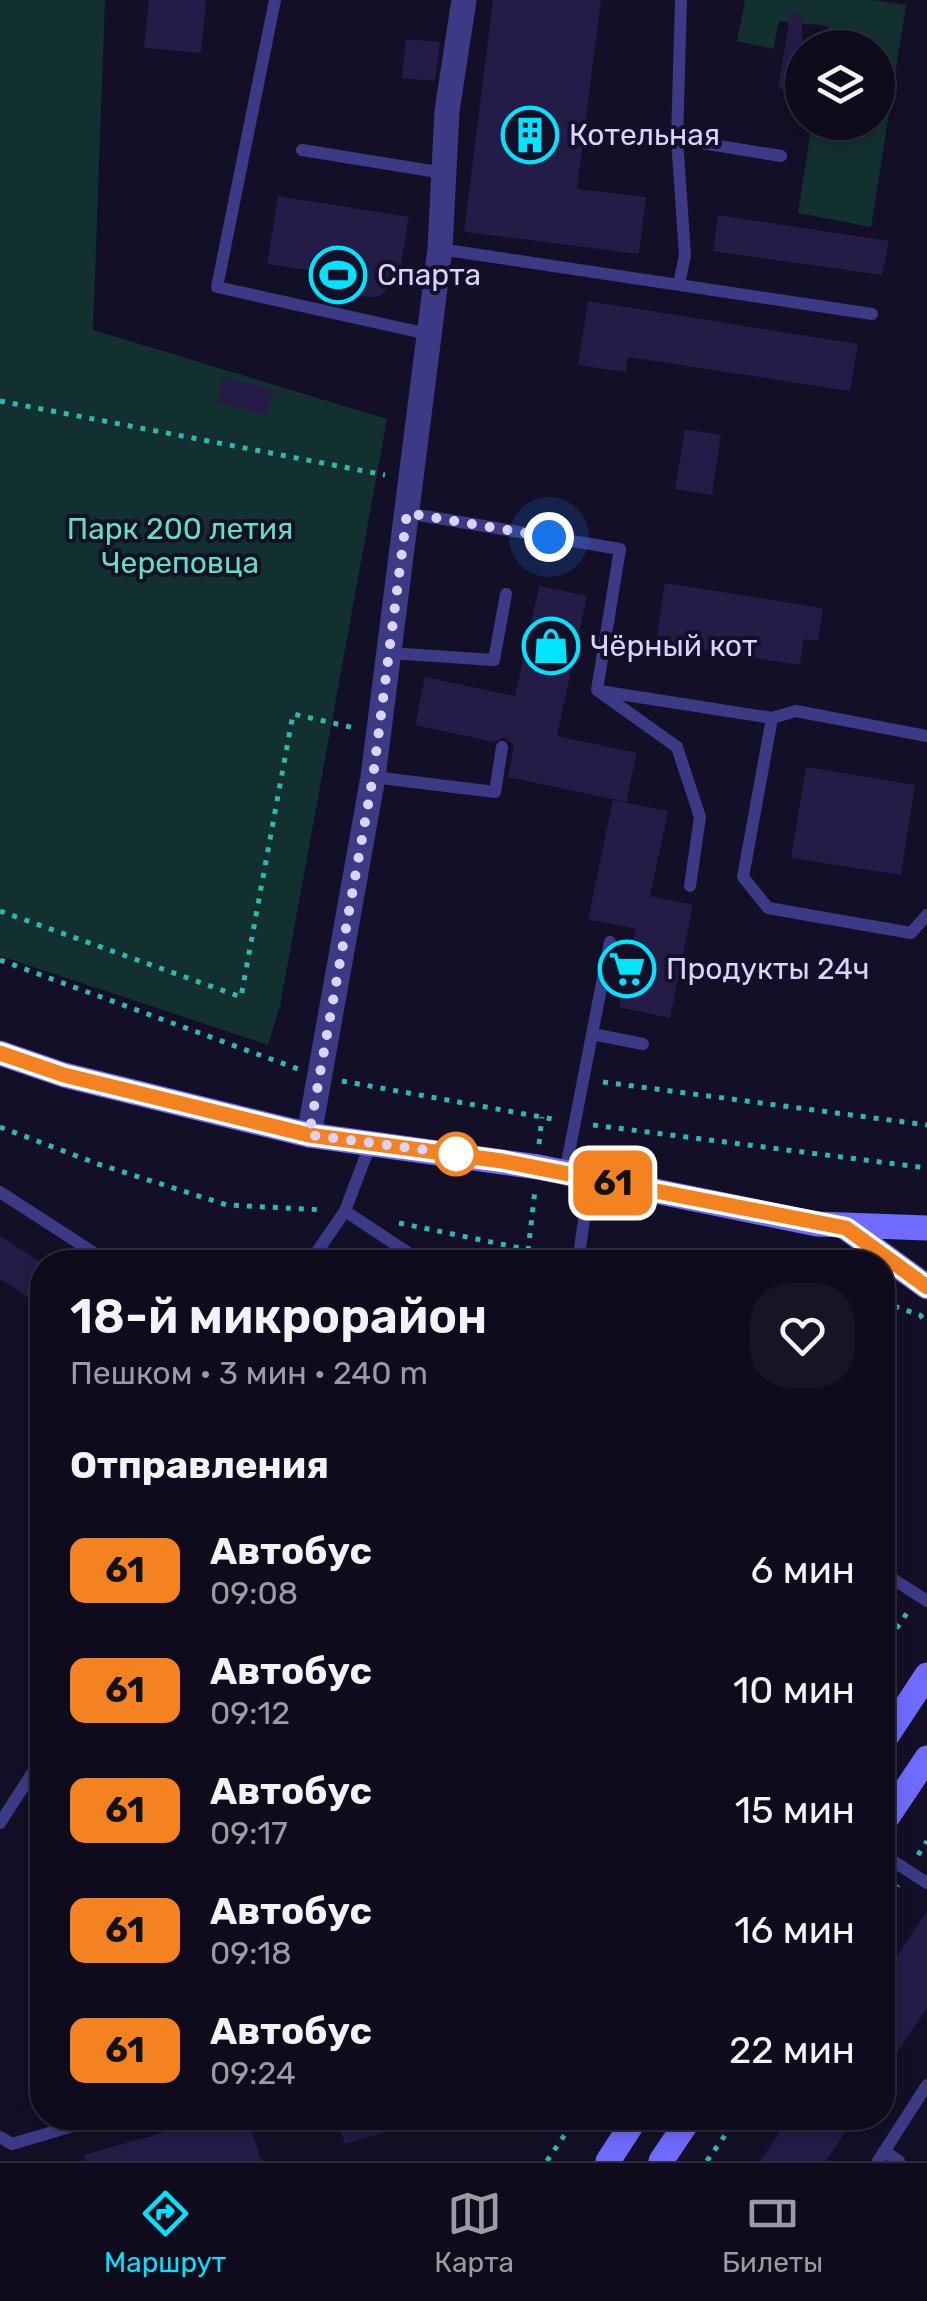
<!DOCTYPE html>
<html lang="ru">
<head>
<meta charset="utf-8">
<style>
  body { margin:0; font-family:Rubik,sans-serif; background:#171425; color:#f1f3f6; height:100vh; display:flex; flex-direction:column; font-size:38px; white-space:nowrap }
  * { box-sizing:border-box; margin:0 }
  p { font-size:32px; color:#9b9ba3 }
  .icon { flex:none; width:55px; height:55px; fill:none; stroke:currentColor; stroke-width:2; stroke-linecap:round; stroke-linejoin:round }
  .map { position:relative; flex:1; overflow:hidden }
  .details { position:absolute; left:30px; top:1250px; width:865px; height:880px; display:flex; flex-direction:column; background:#0e0b1c; border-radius:40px; box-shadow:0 5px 15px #0003,0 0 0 2px #2e2b3b }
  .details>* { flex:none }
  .badge { padding:0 20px; border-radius:15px; font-size:35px; line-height:65px }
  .buttons { position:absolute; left:785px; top:30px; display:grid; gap:20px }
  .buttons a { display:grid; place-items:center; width:110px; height:110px; border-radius:50%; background:#0e0b1c; box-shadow:0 5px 15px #0003,0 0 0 2px #2e2b3b; font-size:50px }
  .you { position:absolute; width:50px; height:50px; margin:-25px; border:8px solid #fff; border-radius:50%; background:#1a73e8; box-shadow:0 0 0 15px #1a73e833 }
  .map>.badge { position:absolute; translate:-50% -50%; box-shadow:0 0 0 5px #fff }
  h2 { padding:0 40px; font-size:38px; line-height:90px }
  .round { display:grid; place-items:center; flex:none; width:105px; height:105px; border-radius:40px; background:#171425 }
  .overview { display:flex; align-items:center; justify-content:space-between; height:170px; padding:0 40px }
  h1 { font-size:48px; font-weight:600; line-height:75px }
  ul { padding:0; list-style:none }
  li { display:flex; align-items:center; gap:30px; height:120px; padding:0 40px }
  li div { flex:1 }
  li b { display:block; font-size:38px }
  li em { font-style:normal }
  li .badge { min-width:110px; font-weight:700; text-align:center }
  .tab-bar { display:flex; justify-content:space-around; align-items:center; height:140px; border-top:2px solid #2e2b3b; background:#0e0b1c; font-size:28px; color:#9b9ba3 }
  .tab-bar a { display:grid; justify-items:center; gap:5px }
  .tab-bar .current { color:#00e5ff }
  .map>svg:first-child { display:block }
  .green { fill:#12302f }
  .building { fill:#241b47 }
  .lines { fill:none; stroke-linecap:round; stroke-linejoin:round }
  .path { stroke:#2fb8b0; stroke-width:5; stroke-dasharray:5 8; stroke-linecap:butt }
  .lane { stroke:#3d3a85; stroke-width:12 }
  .street { stroke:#3d3a85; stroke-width:25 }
  .secondary { stroke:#6f6bff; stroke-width:25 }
  .line-casing { stroke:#fff; stroke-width:22 }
  .line { stroke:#f58220; stroke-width:15 }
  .walk { stroke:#d9d4ff; stroke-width:10; stroke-dasharray:0 18 }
  .stop-dot { fill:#fff; stroke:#f58220; stroke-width:5 }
  .labels { text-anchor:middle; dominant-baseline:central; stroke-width:8; stroke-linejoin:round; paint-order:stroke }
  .poi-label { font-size:30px; fill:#d9d4ff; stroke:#130f26; text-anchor:start }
  .park-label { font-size:30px; fill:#5fe0c0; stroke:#130f26 }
</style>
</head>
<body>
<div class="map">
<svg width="927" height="2161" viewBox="0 0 927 2161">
  <rect width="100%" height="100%" fill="#130f26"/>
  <path class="green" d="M0 0H105L93 330 387 419 280 1006 268 1045 0 956Z
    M745 0H872L906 5 871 227 798 213 812 123 878 122V48L825 47 828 26 779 21 773 49 737 41Z"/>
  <path class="building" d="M149 0H206L201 53 144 48Z
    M493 0H601L577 189 646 197 639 254 464 232Z
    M791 12 802 13V92L778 88Z
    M406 39 440 42 435 81 402 78Z
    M278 196 409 217 401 265 390 286 379 297 355 296 356 277 267 264Z
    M718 215 889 241 882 275 713 251Z
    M588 301 858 344 850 391 628 357 626 372 578 365Z
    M223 377 274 390 268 415 217 402Z
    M685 429 721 435 712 495 675 489Z
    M665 583 823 608 818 641 804 639 800 665 656 642Z
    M539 586 587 596 557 736 637 753 626 802 508 777 514 746 504 737 494 742 415 725 425 677 515 696Z
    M806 767 915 785 901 875 791 858Z
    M613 800 668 811 650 896 693 905 670 1018 619 1007 636 929 588 919Z
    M0 1236 42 1263V1306L0 1279Z
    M927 1911V2008L882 2075V1978Z
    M213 2118H248L261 2161H85L84 2155Z
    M337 2118H414L415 2123 345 2144Z
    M789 2118H855L826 2161H760Z"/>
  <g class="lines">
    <path class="path" d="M0 401 385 475
      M0 911 241 997 293 714 355 728
      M0 960 298 1069
      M342 1081 558 1120
      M603 1082 927 1125
      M593 1125 927 1168
      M0 1127 98 1164 227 1205 324 1210
      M539 1144 542 1117
      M399 1223 559 1256
      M528 1251 535 1190
      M595 1261 612 1262
      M882 1302 920 1315 927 1323
      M882 1650 909 1610
      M918 1855 927 1841
      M882 1907 898 1885
      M547 2161 576 2118
      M707 2161 737 2118"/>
    <path class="lane" d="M275 0 217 287 428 334
      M681 0 677 139 781 156
      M677 139 685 255 679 284
      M302 150 444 173
      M440 249 872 314
      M407 513 620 549 597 690 677 747 700 817 690 886
      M389 653 494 660 506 594
      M600 691 772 718 743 877 768 908 911 933 927 915
      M772 718 796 711 927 736
      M373 777 495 792 502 747
      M592 1034 643 1044
      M565 1173 610 942
      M0 1192 108 1262
      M345 1211 422 1262
      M310 1262 345 1211 370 1145
      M578 1262 590 1178
      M882 1572 927 1601
      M0 1823 42 1758
      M882 1854 927 1883
      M0 2137 12 2144 100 2118
      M884 2151 899 2161
      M878 2161 927 2085"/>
    <path class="street" d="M309 1135 373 777 440 249 447 111 464 0"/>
    <path class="secondary" d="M0 1053 64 1075 309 1135 538 1167 817 1224 927 1228
      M846 1228 927 1287
      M882 1743 927 1675
      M882 1825 927 1758
      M608 2161 636 2118
      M661 2161 690 2118"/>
  </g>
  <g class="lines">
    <g class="line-casing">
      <path id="line" d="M0 1053 64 1075 309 1135 502 1161 846 1228 927 1287"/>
    </g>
    <use href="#line" class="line"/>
    <path class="walk" d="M456 1154 466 1155 309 1135 373 777 407 513 549 537"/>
  </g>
  <defs>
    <g id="building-ring" transform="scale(2.875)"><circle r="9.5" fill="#130f26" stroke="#00e5ff" stroke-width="1.5"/><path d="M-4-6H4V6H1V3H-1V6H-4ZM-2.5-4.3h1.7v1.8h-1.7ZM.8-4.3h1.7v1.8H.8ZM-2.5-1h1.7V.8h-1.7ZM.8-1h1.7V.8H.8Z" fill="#00e5ff"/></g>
    <g id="stadium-ring" transform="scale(2.875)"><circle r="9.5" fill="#130f26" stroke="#00e5ff" stroke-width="1.5"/><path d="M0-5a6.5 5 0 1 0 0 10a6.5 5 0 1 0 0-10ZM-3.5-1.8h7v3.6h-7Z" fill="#00e5ff"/></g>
    <g id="shop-ring" transform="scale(2.875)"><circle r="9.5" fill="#130f26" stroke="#00e5ff" stroke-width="1.5"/><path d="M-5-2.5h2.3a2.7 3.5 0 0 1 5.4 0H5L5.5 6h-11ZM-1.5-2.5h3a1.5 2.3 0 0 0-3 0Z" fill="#00e5ff"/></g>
    <g id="supermarket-ring" transform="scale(2.875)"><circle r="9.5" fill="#130f26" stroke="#00e5ff" stroke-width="1.5"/><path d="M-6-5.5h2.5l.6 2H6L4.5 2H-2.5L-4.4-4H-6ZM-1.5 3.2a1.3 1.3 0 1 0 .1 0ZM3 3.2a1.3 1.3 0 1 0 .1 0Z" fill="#00e5ff"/></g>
  </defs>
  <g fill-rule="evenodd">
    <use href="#building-ring" x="530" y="135"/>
    <use href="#stadium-ring" x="338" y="275"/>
    <use href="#shop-ring" x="551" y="646"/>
    <use href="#supermarket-ring" x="627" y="969"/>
  </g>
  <circle class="stop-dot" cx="456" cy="1154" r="20"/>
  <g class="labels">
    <g class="poi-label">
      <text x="569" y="135">Котельная</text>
      <text x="377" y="275">Спарта</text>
      <text x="590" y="646">Чёрный кот</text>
      <text x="666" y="969">Продукты 24ч</text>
    </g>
    <g class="park-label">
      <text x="180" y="529">Парк 200 летия<tspan x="180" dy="34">Череповца</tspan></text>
    </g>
  </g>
</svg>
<div class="buttons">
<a><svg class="icon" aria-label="layers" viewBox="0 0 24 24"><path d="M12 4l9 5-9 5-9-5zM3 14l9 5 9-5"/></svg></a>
</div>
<div class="you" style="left:549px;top:537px"></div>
<b class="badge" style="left:613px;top:1183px;background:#f58220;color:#111">61</b>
<section class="details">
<div class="overview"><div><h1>18-й микрорайон</h1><p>Пешком · 3 мин · 240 m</p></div><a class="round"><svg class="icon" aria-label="heart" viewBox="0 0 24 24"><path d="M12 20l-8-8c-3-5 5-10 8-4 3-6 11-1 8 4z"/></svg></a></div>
<h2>Отправления</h2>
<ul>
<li><span class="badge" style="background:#f58220;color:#111">61</span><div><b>Автобус</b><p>09:08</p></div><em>6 мин</em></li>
<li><span class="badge" style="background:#f58220;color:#111">61</span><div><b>Автобус</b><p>09:12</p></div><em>10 мин</em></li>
<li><span class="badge" style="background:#f58220;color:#111">61</span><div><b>Автобус</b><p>09:17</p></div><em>15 мин</em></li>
<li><span class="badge" style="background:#f58220;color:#111">61</span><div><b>Автобус</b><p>09:18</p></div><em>16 мин</em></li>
<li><span class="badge" style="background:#f58220;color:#111">61</span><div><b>Автобус</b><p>09:24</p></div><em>22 мин</em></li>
</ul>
</section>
</div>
<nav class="tab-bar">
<a class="current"><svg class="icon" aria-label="directions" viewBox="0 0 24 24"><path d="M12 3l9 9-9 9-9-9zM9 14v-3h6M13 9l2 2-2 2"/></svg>Маршрут</a>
<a><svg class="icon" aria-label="map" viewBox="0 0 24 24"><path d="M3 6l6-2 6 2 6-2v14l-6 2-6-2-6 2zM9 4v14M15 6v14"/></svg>Карта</a>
<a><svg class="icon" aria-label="tickets" viewBox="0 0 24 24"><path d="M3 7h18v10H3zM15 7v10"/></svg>Билеты</a>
</nav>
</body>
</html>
